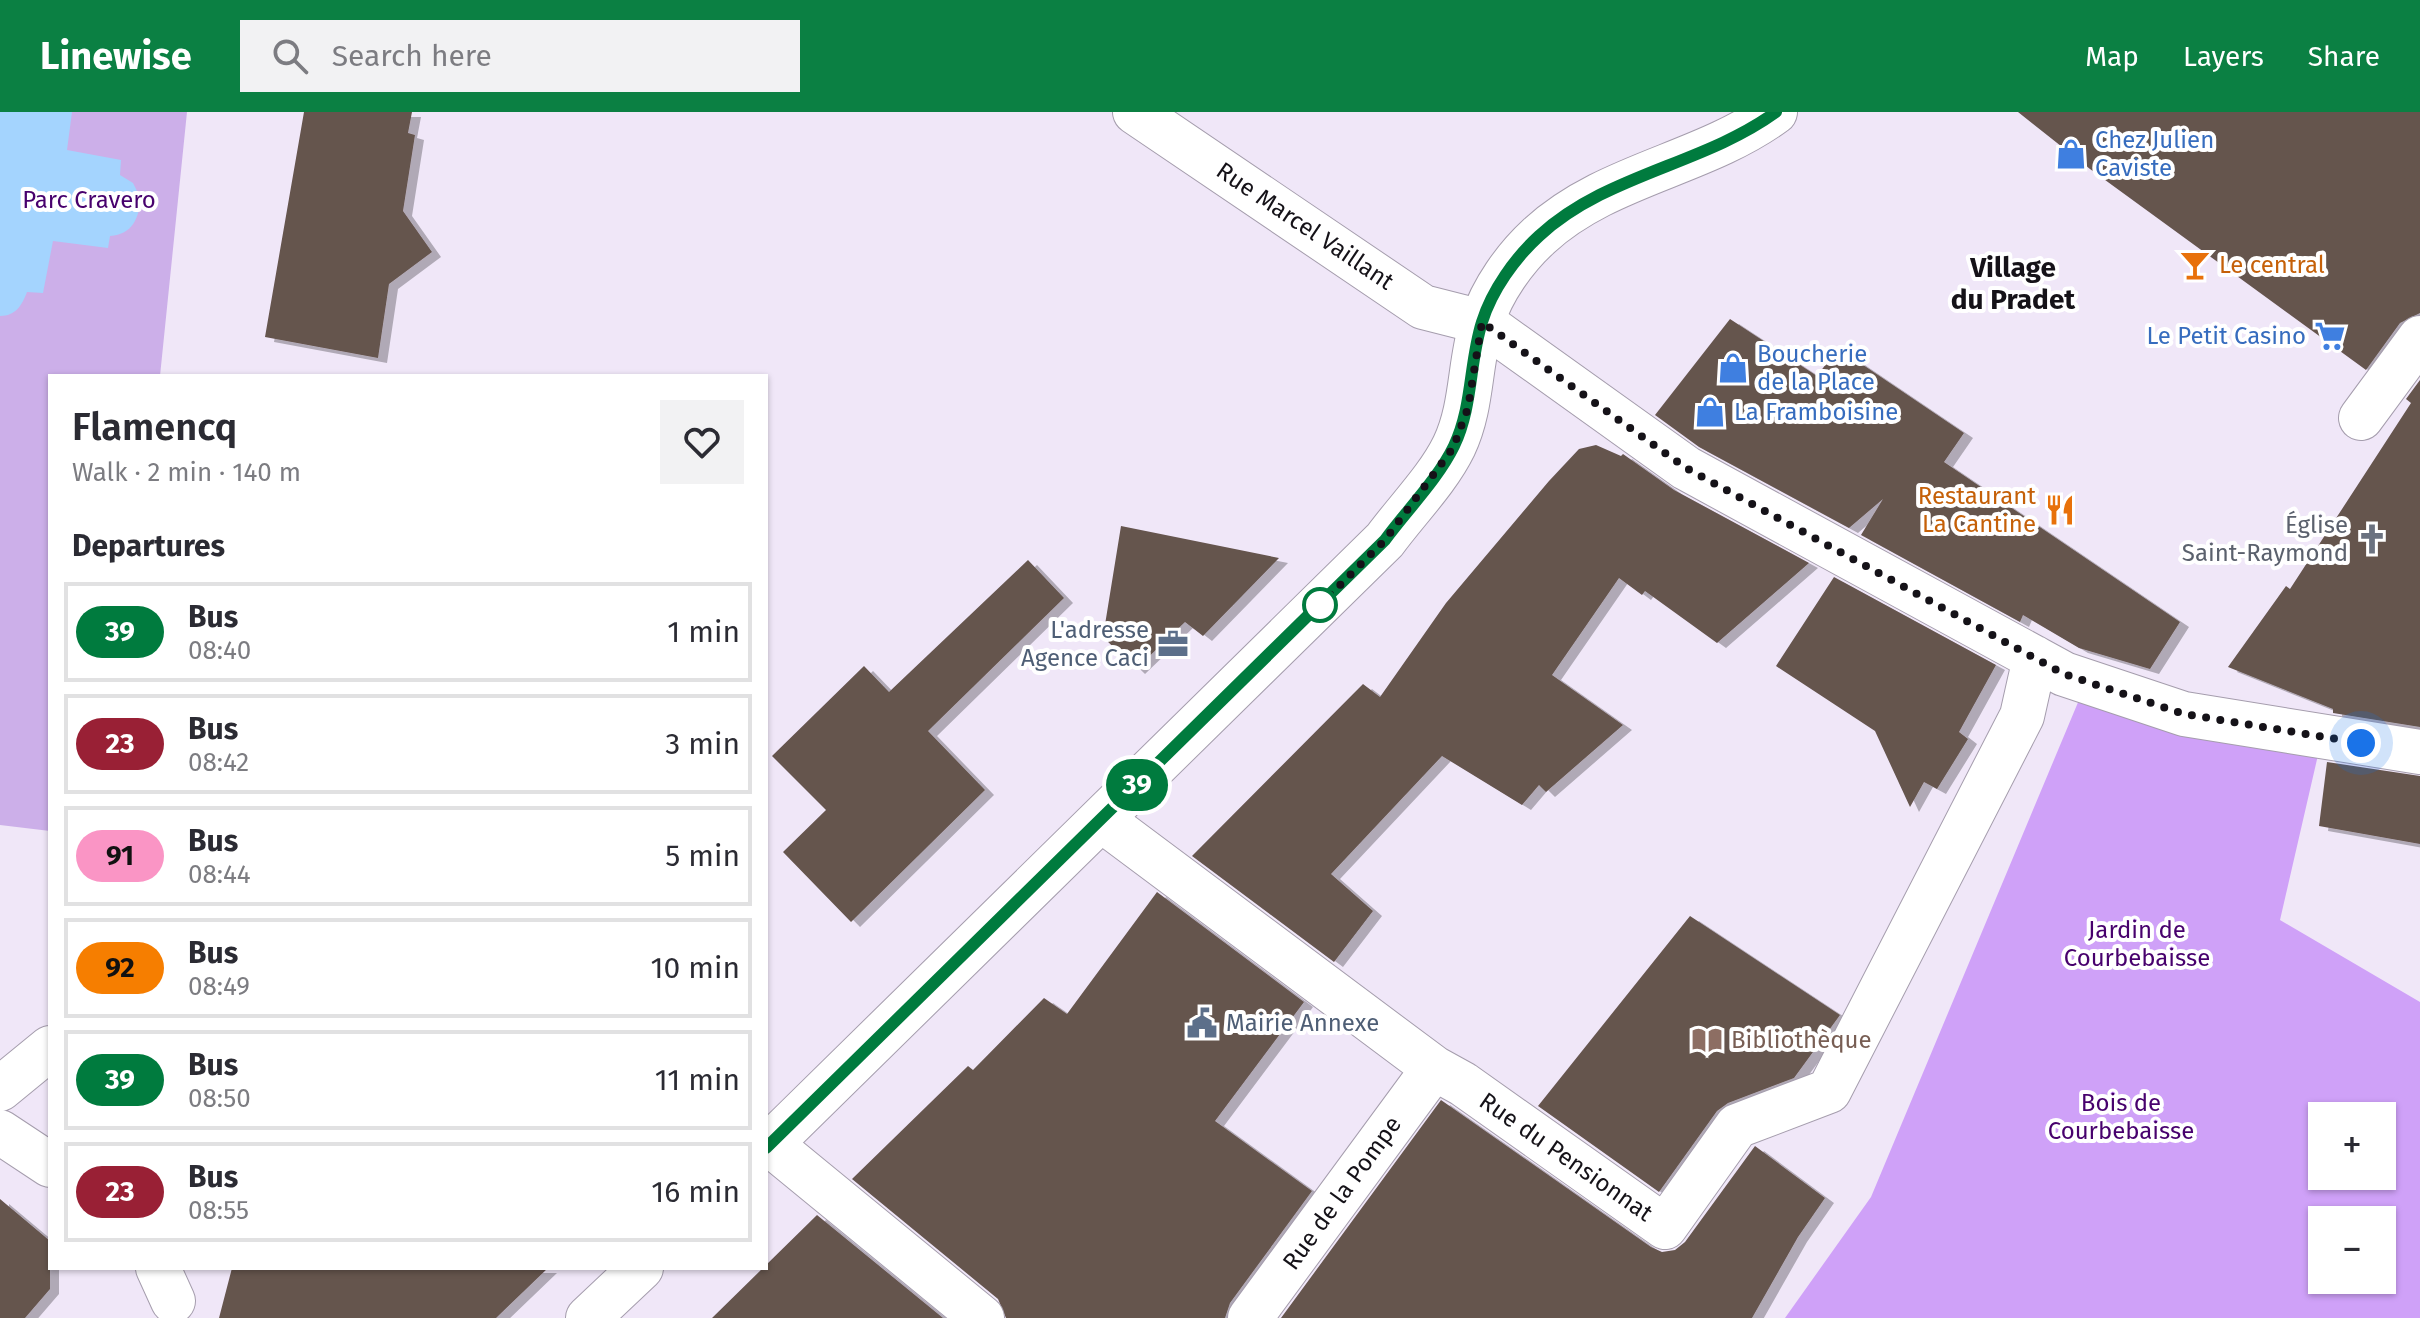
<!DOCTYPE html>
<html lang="en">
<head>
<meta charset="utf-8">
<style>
  body { margin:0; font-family:"Fira Sans",sans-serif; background:#f2f2f3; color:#2b2b33; height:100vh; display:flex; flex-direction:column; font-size:30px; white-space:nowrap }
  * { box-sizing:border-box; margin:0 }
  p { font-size:26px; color:#7c7c81 }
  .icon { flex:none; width:44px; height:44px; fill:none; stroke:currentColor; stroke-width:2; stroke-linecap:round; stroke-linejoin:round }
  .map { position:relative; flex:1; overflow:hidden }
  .drawer { position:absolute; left:48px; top:262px; width:720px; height:896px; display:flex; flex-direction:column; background:#fff; border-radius:0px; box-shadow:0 2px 6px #0004 }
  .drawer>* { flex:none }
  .badge { padding:0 16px; border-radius:26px; font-size:28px; line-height:52px }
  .controls { position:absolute; left:2308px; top:990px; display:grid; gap:16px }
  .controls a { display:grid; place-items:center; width:88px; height:88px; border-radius:0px; background:#fff; box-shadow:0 2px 6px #0004; font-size:40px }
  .you { position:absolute; width:40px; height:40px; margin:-20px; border:6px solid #fff; border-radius:50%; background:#1a73e8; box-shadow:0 0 0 12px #1a73e833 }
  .map>.badge { position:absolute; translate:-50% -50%; box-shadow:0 0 0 4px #fff }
  h2 { padding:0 24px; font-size:30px; line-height:72px }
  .round { display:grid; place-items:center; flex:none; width:84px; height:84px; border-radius:0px; background:#f2f2f3 }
  .overview { display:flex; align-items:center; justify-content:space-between; height:136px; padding:0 24px }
  h1 { font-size:38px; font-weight:600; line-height:60px }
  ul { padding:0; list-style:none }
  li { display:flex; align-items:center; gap:24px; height:100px; margin:0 16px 12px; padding:0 8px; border:4px solid #e1e1e2; border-radius:0px }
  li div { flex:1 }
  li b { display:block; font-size:30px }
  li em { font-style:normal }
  li .badge { min-width:88px; font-weight:700; text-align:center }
  header { display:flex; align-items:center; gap:48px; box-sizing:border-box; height:112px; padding:0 40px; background:#0b8043; color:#fff }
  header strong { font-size:38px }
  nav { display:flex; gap:44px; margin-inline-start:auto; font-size:28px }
  .search { width:560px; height:72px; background:#f2f2f3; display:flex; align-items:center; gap:20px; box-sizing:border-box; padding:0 28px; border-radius:0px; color:#7c7c81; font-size:30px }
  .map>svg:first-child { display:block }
  .green { fill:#ccafe9 }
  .forest { fill:#cfa1f8; fill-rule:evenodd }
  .water { fill:#a4d4fe }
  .building { fill:#65544e; filter:url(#shadow) }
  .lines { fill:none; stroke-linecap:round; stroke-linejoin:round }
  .minor-casing { stroke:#a59dad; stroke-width:46 }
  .primary-casing { stroke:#a59dad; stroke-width:46 }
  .minor { stroke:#fff; stroke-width:44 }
  .primary { stroke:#fff; stroke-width:44 }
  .line-casing { stroke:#fff; stroke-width:18 }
  .line { stroke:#007b3e; stroke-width:12 }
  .walk { stroke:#151218; stroke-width:8; stroke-dasharray:0 14.4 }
  .stop-dot { fill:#fff; stroke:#007b3e; stroke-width:4 }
  .labels { text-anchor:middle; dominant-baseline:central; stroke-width:8; stroke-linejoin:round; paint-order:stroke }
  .shop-label { font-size:24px; fill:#366cbe; stroke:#fff; text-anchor:start }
  .park-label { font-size:24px; fill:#47016d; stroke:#fff }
  .street-label { font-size:24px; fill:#151218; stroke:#fff }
  .food-label { font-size:24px; fill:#c56008; stroke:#fff; text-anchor:start }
  .worship-label { font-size:24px; fill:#5b616d; stroke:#fff; text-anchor:end }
  .service-label { font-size:24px; fill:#4e5e75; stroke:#fff; text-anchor:end }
  .education-label { font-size:24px; fill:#785e54; stroke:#fff; text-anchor:start }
  .quarter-label { font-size:28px; font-weight:bold; fill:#151218; stroke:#fff }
</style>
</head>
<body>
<header>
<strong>Linewise</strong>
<div class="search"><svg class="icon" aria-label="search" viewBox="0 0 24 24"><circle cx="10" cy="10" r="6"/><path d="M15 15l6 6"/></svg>Search here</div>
<nav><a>Map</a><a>Layers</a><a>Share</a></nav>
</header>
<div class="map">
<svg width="2420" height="1206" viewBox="0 0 2420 1206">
  <defs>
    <filter id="shadow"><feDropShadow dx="9" dy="5" stdDeviation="0" flood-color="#0004"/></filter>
  </defs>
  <rect width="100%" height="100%" fill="#f0e7f8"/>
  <path class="green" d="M0 0H187L160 264H50V719L0 713Z"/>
  <path class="forest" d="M2079 588 2318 643 2280 808 2420 890V1206H1785L1871 1085ZM2322 1004H2382V1064H2322ZM2322 1108H2382V1168H2322Z"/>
  <path class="water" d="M0 0H72L67 38 121 48 120 63 133 71 141 87C138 107 133 122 110 124L108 136 53 129 43 181 27 180C22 193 16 204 0 204Z"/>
  <path class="building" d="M304 0H412L408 21 415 23 403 99 432 140 389 172 378 246 265 225Z
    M2018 0H2420V201L2400 211 2366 258 2090 57Z
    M1730 207 1817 264 1838 236 1964 321 1944 350 2180 510 2150 557 2079 536 2023 503 2020 510 1861 423 1883 387 1849 416 1699 335 1655 303Z
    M2420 268V615L2333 601V597L2228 555 2286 474 2290 477 2411 291 2406 287Z
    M1596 333 1621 344 1623 342 1674 378 1809 451 1717 531 1645 479 1642 483 1619 466 1552 563 1623 613 1546 680 1539 673 1522 693 1442 644 1331 762 1373 799 1334 850 1192 744 1363 572 1380 585 1446 491 1549 369 1579 337Z
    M1121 414 1279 446 1203 524 1185 510 1136 557 1103 525Z
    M1028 448 1064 486 928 619 985 678 851 810 783 740 826 698 772 644 864 554 889 580Z
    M1834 465 1996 553 1959 620 1968 627 1937 677 1924 670 1910 695 1875 619 1776 554Z
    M2327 650 2420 664V732L2319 714Z
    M1157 780 1304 890 1215 1009 1312 1079 1230 1191 1225 1206H1006L998 1187 852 1067 968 954 973 958 1044 886 1067 902Z
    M1690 804 1840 903 1794 966 1728 991 1717 999 1659 1080 1538 994Z
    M1441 988 1651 1135 1662 1140 1675 1138 1685 1130 1755 1034 1825 1086 1798 1125 1752 1206H1281Z
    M0 1087 50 1129V1177L25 1206H0Z
    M817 1103 943 1206H712Z
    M232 1156H548L496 1206H219Z"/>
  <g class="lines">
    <g class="minor-casing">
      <path id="minor" d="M1135 0 1423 195 1482 210 1686 356 2064 562 2184 602 2420 640
        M2361 306 2420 226
        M1102 708 1434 956 1463 972 1665 1115 1737 1014 1829 979 2022 604 2035 546
        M0 977 50 936
        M0 1020 50 1053
        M770 1032 982 1206
        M158 1156 173 1189
        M1250 1206 1434 956"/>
    </g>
    <g class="primary-casing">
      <path id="primary" d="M766 1036 1385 428C1407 398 1438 367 1454 334 1473 294 1469 251 1482 210 1492 178 1515 146 1539 124 1606 62 1703 53 1775 0
        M588 1206 641 1156"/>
    </g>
    <use href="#minor" class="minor"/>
    <use href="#primary" class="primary"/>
  </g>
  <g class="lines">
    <g class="line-casing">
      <path id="line" d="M766 1036 1385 428C1407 398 1438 367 1454 334 1473 294 1469 251 1482 210 1492 178 1515 146 1539 124 1606 62 1703 53 1776 0"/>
    </g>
    <use href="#line" class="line"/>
    <path class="walk" d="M1320 493 1385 428 1453 336 1468 296 1482 210 1686 356 2064 562 2184 602 2361 631"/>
  </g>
  <defs>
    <g id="shop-bare" transform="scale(2.4)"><path d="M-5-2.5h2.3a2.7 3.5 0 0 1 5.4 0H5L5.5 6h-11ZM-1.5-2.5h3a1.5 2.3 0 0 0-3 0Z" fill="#3f7fe0" stroke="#fff" stroke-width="2.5" paint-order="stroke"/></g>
    <g id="bar-bare" transform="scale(2.4)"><path d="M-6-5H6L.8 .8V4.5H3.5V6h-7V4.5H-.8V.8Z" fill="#e8710a" stroke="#fff" stroke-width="2.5" paint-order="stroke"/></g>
    <g id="supermarket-bare" transform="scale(2.4)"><path d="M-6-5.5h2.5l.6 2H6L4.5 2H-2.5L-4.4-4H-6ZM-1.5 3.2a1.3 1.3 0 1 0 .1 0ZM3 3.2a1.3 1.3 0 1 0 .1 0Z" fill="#3f7fe0" stroke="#fff" stroke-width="2.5" paint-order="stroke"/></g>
    <g id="restaurant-bare" transform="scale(2.4)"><path d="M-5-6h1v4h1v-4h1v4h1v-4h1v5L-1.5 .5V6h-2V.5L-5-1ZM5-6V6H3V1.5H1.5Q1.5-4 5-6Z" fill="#e8710a" stroke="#fff" stroke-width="2.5" paint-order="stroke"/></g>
    <g id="church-bare" transform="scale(2.4)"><path d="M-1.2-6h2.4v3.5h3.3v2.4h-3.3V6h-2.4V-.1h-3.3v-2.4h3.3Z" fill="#6b7280" stroke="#fff" stroke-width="2.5" paint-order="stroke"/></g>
    <g id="office-bare" transform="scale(2.4)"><path d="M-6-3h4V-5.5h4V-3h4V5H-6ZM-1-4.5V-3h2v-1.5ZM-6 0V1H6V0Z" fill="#5c6f8a" stroke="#fff" stroke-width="2.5" paint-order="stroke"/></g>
    <g id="civic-bare" transform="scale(2.4)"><path d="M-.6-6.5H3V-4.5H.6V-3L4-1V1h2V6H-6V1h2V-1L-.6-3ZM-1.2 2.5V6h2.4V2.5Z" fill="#5c6f8a" stroke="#fff" stroke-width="2.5" paint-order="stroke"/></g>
    <g id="library-bare" transform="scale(2.4)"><path d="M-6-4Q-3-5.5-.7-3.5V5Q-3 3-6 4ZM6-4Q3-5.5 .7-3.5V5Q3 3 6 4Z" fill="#8d6e63" stroke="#fff" stroke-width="2.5" paint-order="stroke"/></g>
  </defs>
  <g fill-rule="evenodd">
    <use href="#shop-bare" x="2071" y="42"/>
    <use href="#bar-bare" x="2195" y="153"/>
    <use href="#supermarket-bare" x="2330" y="224"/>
    <use href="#shop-bare" x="1733" y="256"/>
    <use href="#shop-bare" x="1710" y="300"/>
    <use href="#restaurant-bare" x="2060" y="398"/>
    <use href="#church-bare" x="2372" y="427"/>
    <use href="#office-bare" x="1173" y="532"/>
    <use href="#civic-bare" x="1202" y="911"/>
    <use href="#library-bare" x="1707" y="928"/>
  </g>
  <circle class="stop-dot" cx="1320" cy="493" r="16"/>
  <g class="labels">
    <g class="shop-label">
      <text x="2095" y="28">Chez Julien<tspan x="2095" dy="28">Caviste</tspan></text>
      <text x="2306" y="224" text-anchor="end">Le Petit Casino</text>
      <text x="1757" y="242">Boucherie<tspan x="1757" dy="28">de la Place</tspan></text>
      <text x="1734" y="300">La Framboisine</text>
    </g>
    <g class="park-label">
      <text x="89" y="88">Parc Cravero</text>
      <text x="2137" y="818">Jardin de<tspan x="2137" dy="28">Courbebaisse</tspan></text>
      <text x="2121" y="991">Bois de<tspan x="2121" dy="28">Courbebaisse</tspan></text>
    </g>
    <g class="street-label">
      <text transform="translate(1305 114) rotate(34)">Rue Marcel Vaillant</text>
      <text transform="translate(1566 1045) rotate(35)">Rue du Pensionnat</text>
      <text transform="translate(1342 1081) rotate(-54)">Rue de la Pompe</text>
    </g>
    <g class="food-label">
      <text x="2219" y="153">Le central</text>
      <text x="2036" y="384" text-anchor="end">Restaurant<tspan x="2036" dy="28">La Cantine</tspan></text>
    </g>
    <g class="worship-label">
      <text x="2348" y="413">Église<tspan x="2348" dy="28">Saint-Raymond</tspan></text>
    </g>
    <g class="service-label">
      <text x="1149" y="518">L'adresse<tspan x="1149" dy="28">Agence Caci</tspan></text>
      <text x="1226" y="911" text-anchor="start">Mairie Annexe</text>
    </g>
    <g class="education-label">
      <text x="1731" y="928">Bibliothèque</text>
    </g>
    <g class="quarter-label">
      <text x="2013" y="155">Village<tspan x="2013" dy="32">du Pradet</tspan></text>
    </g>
  </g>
</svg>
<div class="controls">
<a>+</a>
<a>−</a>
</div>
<div class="you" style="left:2361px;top:631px"></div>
<b class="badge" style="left:1137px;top:673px;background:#007b3e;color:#fff">39</b>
<section class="drawer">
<div class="overview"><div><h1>Flamencq</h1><p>Walk · 2 min · 140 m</p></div><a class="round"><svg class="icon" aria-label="heart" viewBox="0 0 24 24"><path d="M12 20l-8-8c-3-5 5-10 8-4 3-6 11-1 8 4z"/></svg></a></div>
<h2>Departures</h2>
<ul>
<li><span class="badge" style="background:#007b3e;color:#fff">39</span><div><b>Bus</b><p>08:40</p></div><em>1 min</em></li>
<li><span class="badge" style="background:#992035;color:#fff">23</span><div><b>Bus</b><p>08:42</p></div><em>3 min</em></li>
<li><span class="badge" style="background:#fa95c5;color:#111">91</span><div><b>Bus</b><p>08:44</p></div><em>5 min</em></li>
<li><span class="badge" style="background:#f67e00;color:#111">92</span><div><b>Bus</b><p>08:49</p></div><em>10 min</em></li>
<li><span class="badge" style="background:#007b3e;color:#fff">39</span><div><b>Bus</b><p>08:50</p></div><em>11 min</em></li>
<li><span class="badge" style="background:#992035;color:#fff">23</span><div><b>Bus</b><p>08:55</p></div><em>16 min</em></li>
</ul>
</section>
</div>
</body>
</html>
